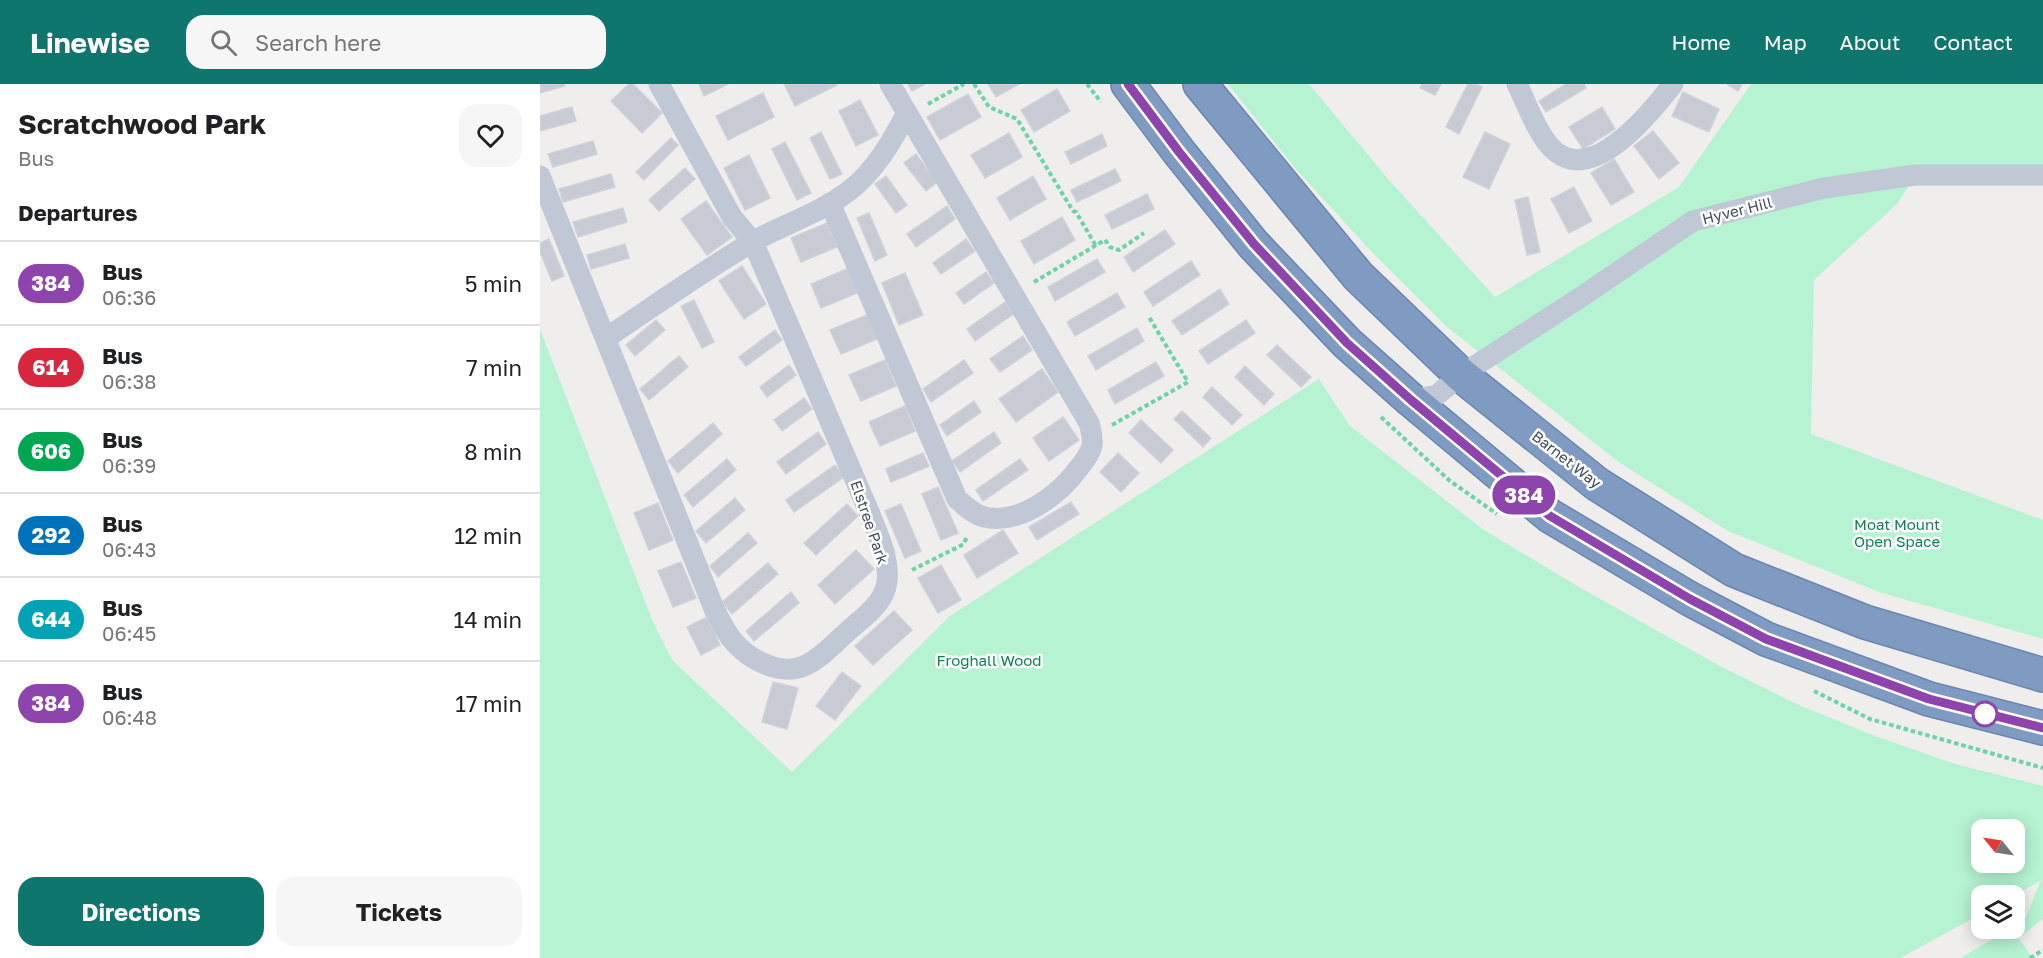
<!DOCTYPE html>
<html lang="en">
<head>
<meta charset="utf-8">
<style>
  body { margin:0; font-family:"Golos Text",sans-serif; background:#f6f6f6; color:#202124; height:100vh; display:flex; flex-direction:column; font-size:22px; white-space:nowrap }
  * { box-sizing:border-box; margin:0 }
  p { font-size:20px; color:#757577 }
  .icon { flex:none; width:33px; height:33px; fill:none; stroke:currentColor; stroke-width:2; stroke-linecap:round; stroke-linejoin:round }
  .map { position:relative; flex:1; overflow:hidden }
  .panel { display:flex; flex-direction:column; background:#fff; width:540px }
  .panel>* { flex:none }
  .badge { padding:0 12px; border-radius:20px; font-size:21px; line-height:39px }
  .needle { width:39px; rotate:300deg }
  .controls { position:absolute; left:1431px; top:735px; display:grid; gap:12px }
  .controls a { display:grid; place-items:center; width:54px; height:54px; border-radius:12px; background:#fff; box-shadow:0 3px 15px #0003; font-size:30px }
  .map>.badge { position:absolute; translate:-50% -50%; box-shadow:0 0 0 3px #fff }
  h2 { padding:0 18px; font-size:22px; line-height:54px }
  .round { display:grid; place-items:center; flex:none; width:63px; height:63px; border-radius:18px; background:#f6f6f6 }
  .head { display:flex; align-items:center; justify-content:space-between; height:102px; padding:0 18px }
  h1 { font-size:28px; font-weight:700; line-height:45px }
  .button { display:flex; gap:12px; margin-top:auto; padding:12px 18px }
  .button a { flex:1; height:69px; border-radius:18px; background:#0f766e; color:#fff; font-size:24px; font-weight:700; line-height:69px; text-align:center }
  .button a+a { background:#f6f6f6; color:#202124 }
  ul { padding:0; list-style:none }
  li { display:flex; align-items:center; gap:18px; height:84px; padding:0 18px; border-top:2px solid #e0e0e0 }
  li div { flex:1 }
  li b { display:block; font-size:22px }
  li em { font-style:normal }
  li .badge { min-width:66px; font-weight:700; text-align:center }
  header { display:flex; align-items:center; gap:36px; box-sizing:border-box; height:84px; padding:0 30px; background:#0f766e; color:#fff }
  header strong { font-size:28px }
  nav { display:flex; gap:33px; margin-inline-start:auto; font-size:21px }
  .search { width:420px; height:54px; background:#f6f6f6; display:flex; align-items:center; gap:15px; box-sizing:border-box; padding:0 21px; border-radius:18px; color:#757577; font-size:22px }
  main { display:flex; flex:1; min-height:0 }
  .map>svg:first-child { display:block }
  .green { fill:#b5f3d2; fill-rule:evenodd }
  .building { fill:#c8cbd4; stroke:#d0d2da; stroke-width:1.5 }
  .lines { fill:none; stroke-linecap:round; stroke-linejoin:round }
  .highway-casing { stroke:#6a86ae; stroke-width:36 }
  .path { stroke:#6ad5a7; stroke-width:4; stroke-dasharray:4.5 3; stroke-linecap:butt }
  .street { stroke:#bfc8d4; stroke-width:21 }
  .highway { stroke:#7f9bc2; stroke-width:33 }
  .line-casing { stroke:#fff; stroke-width:14 }
  .line { stroke:#8e44ad; stroke-width:9 }
  .stop-dot { fill:#fff; stroke:#8e44ad; stroke-width:3 }
  .labels { text-anchor:middle; dominant-baseline:central; stroke-width:5; stroke-linejoin:round; paint-order:stroke }
  .street-label { font-size:15px; fill:#434f5d; stroke:#fff }
  .park-label { font-size:15px; fill:#0c8551; stroke:#fff }
</style>
</head>
<body>
<header>
<strong>Linewise</strong>
<div class="search"><svg class="icon" aria-label="search" viewBox="0 0 24 24"><circle cx="10" cy="10" r="6"/><path d="M15 15l6 6"/></svg>Search here</div>
<nav><a>Home</a><a>Map</a><a>About</a><a>Contact</a></nav>
</header>
<main>
<section class="panel">
<div class="head"><div><h1>Scratchwood Park</h1><p>Bus</p></div><a class="round"><svg class="icon" aria-label="heart" viewBox="0 0 24 24"><path d="M12 20l-8-8c-3-5 5-10 8-4 3-6 11-1 8 4z"/></svg></a></div>
<h2>Departures</h2>
<ul>
<li><span class="badge" style="background:#8e44ad;color:#fff">384</span><div><b>Bus</b><p>06:36</p></div><em>5 min</em></li>
<li><span class="badge" style="background:#d7263d;color:#fff">614</span><div><b>Bus</b><p>06:38</p></div><em>7 min</em></li>
<li><span class="badge" style="background:#00a651;color:#fff">606</span><div><b>Bus</b><p>06:39</p></div><em>8 min</em></li>
<li><span class="badge" style="background:#0072bc;color:#fff">292</span><div><b>Bus</b><p>06:43</p></div><em>12 min</em></li>
<li><span class="badge" style="background:#00a3b4;color:#fff">644</span><div><b>Bus</b><p>06:45</p></div><em>14 min</em></li>
<li><span class="badge" style="background:#8e44ad;color:#fff">384</span><div><b>Bus</b><p>06:48</p></div><em>17 min</em></li>
</ul>
<div class="button"><a>Directions</a><a>Tickets</a></div>
</section>
<div class="map">
<svg width="1503" height="874" viewBox="0 0 1503 874">
  <rect width="100%" height="100%" fill="#f0eded"/>
  <path class="green" d="M688 0H769L849 96 955 213 1139 103 1211 0H1503V91H1375L1358 119 1274 196 1271 350 1503 436V555L1339 508 1188 447 1080 379 907 243 830 166 755 84Z
    M0 245 113 538 132 576 252 688 410 532 779 295 810 342 944 446 1039 503 1180 582 1261 622 1338 653 1415 680 1503 702V835L1478 854 1493 874H1420L1470 845H1473L1478 853 1501 796 1475 812H1442L1441 830 1360 874H0ZM1442 746H1474V778H1442Z"/>
  <path class="building" d="M0 0H24L25 2 0 9Z
    M89 0H93L122 29 102 49 71 17Z
    M159 0H188L164 12Z
    M244 0H296L297 1 255 22Z
    M368 0H385L372 7Z
    M448 0H479L456 13Z
    M882 0H901L895 11 880 4Z
    M928 0H935L942 3 919 50 906 43Z
    M1026 0H1044L1046 4 1006 28 999 17Z
    M1187 0H1202L1198 7Z
    M517 5 530 27 494 48 481 26Z
    M1143 8 1179 25 1169 48 1132 32Z
    M223 9 234 33 188 56 176 32Z
    M428 10 441 33 400 56 387 33Z
    M320 16 338 51 316 62 299 27Z
    M32 23 36 37 0 47V32Z
    M1062 23 1075 45 1043 65 1029 43Z
    M1113 47 1139 79 1119 95 1094 62Z
    M281 48 302 90 290 95 270 54Z
    M945 48 970 60 949 105 923 93Z
    M469 49 482 73 445 94 431 71Z
    M562 50 567 62 531 80 525 68Z
    M131 54 138 61 104 96 96 88Z
    M53 57 57 70 13 83 8 70Z
    M245 58 271 109 257 116 232 65Z
    M376 70 397 98 386 107 364 79Z
    M209 71 230 114 205 126 184 84Z
    M1074 75 1094 108 1071 121 1051 89Z
    M145 84 155 95 119 127 109 116Z
    M575 85 581 97 537 118 531 106Z
    M71 90 75 103 23 118 19 105Z
    M346 92 367 121 356 129 335 100Z
    M493 92 506 115 470 136 457 114Z
    M1034 103 1052 137 1029 149 1011 115Z
    M607 110 614 125 572 145 565 131Z
    M988 113 1000 168 987 171 975 116Z
    M166 117 192 153 167 171 141 135Z
    M407 122 415 135 376 163 367 150Z
    M83 124 87 138 38 153 33 138Z
    M329 129 347 171 335 177 317 134Z
    M522 133 535 156 494 180 481 157Z
    M287 139 297 163 261 178 251 154Z
    M625 146 635 160 593 188 584 173Z
    M9 155 24 192 12 197 0 168V159Z
    M426 155 435 167 401 190 393 179Z
    M85 160 89 174 51 185 47 171Z
    M557 175 565 188 515 217 508 203Z
    M651 177 660 191 613 222 604 208Z
    M202 182 226 220 204 235 179 197Z
    M307 185 317 209 281 224 271 200Z
    M446 188 454 199 424 220 416 209Z
    M365 189 383 231 359 241 342 199Z
    M680 205 689 220 642 251 632 237Z
    M577 209 585 223 535 252 527 238Z
    M154 216 174 258 162 264 141 222Z
    M465 218 473 230 435 257 427 245Z
    M327 231 337 255 301 270 290 246Z
    M116 236 125 246 95 272 86 261Z
    M706 236 715 249 668 280 659 267Z
    M597 244 604 257 556 286 548 272Z
    M235 246 242 256 206 282 199 273Z
    M483 252 492 266 460 288 450 275Z
    M737 261 771 293 761 303 727 271Z
    M139 272 148 283 109 316 100 305Z
    M345 276 356 302 321 317 309 291Z
    M424 276 433 289 391 318 383 305Z
    M616 278 624 292 575 320 568 306Z
    M249 281 256 291 227 313 220 303Z
    M705 282 734 310 724 321 695 293Z
    M502 285 518 308 476 338 459 315Z
    M672 303 702 331 692 341 663 313Z
    M264 314 272 325 242 347 234 336Z
    M434 317 441 328 407 352 400 341Z
    M365 322 375 347 340 362 329 338Z
    M642 327 671 354 663 363 634 335Z
    M523 333 539 356 509 377 493 354Z
    M601 336 633 366 621 379 589 349Z
    M173 339 182 350 138 389 128 377Z
    M278 348 286 360 246 390 237 378Z
    M454 348 461 359 420 388 412 377Z
    M383 369 389 382 351 398 346 385Z
    M578 369 599 389 581 408 560 388Z
    M187 375 196 386 153 423 144 411Z
    M480 375 488 386 443 417 436 406Z
    M295 381 304 393 254 428 246 416Z
    M398 403 418 449 401 456 382 410Z
    M195 414 205 426 166 459 156 447Z
    M531 418 539 430 497 456 489 443Z
    M118 419 133 456 109 466 94 429Z
    M307 420 318 432 276 471 264 459Z
    M361 420 381 467 365 474 345 427Z
    M463 446 478 469 437 494 424 471Z
    M208 449 217 459 178 493 170 482Z
    M316 466 334 485 295 520 278 501Z
    M141 478 156 514 133 523 118 487Z
    M228 479 238 490 192 530 182 518Z
    M401 481 421 516 398 529 378 494Z
    M251 508 259 519 214 557 206 547Z
    M354 527 372 546 333 581 315 562Z
    M167 533 180 561 161 571 147 543Z
    M302 588 321 602 295 636 276 622Z
    M233 598 258 604 247 645 222 638Z"/>
  <g class="lines">
    <g class="highway-casing">
      <path id="highway" d="M588 0 639 68 713 160 807 259 871 316 1010 432 1150 515 1226 555 1389 615 1503 644
        M660 0 818 192 921 291 1057 400 1194 486 1325 538 1503 591"/>
    </g>
    <path class="path" d="M434 0 449 23 477 35 533 127 536 128 556 162
      M547 0 561 18
      M388 20 424 0
      M494 198 565 156 570 163 579 166 604 149
      M841 333 910 397 957 430
      M572 341 648 298 609 233
      M372 486 424 460 427 452
      M1274 607 1330 635 1503 684
      M1490 874 1503 866"/>
    <path class="street" d="M977 0C987 20 999 55 1016 68 1055 99 1112 27 1133 0
      M0 92 175 527C181 537 186 549 194 558 210 576 240 592 264 582 281 575 294 559 307 548 321 535 341 522 346 503 352 478 338 451 329 428L213 158 192 133 119 0
      M290 119 417 415C425 422 433 430 444 433 479 441 518 412 538 385 543 379 550 370 552 362 553 354 551 346 549 339L350 0
      M66 254C114 222 162 188 212 158 244 140 281 129 310 106 335 87 352 57 367 29
      M871 316 897 311 921 291 1041 213 1153 137 1284 104 1375 91H1503"/>
    <use href="#highway" class="highway"/>
  </g>
  <g class="lines">
    <g class="line-casing">
      <path id="line" d="M588 0 639 68 714 160 807 259 871 316 1010 432 1150 515 1226 555 1389 615 1503 644"/>
    </g>
    <use href="#line" class="line"/>
  </g>
  <circle class="stop-dot" cx="1445" cy="630" r="12"/>
  <g class="labels">
    <g class="street-label">
      <text transform="translate(1197 126) rotate(-14)">Hyver Hill</text>
      <text transform="translate(1027 375) rotate(38)">Barnet Way</text>
      <text transform="translate(330 438) rotate(71)">Elstree Park</text>
    </g>
    <g class="park-label">
      <text x="1357" y="440">Moat Mount<tspan x="1357" dy="17">Open Space</tspan></text>
      <text x="449" y="576">Froghall Wood</text>
    </g>
  </g>
</svg>
<div class="controls">
<a><svg class="needle" viewBox="-14 -14 28 28"><path d="M0-13l5 13h-10z" fill="#e53935"/><path d="M0 13l5-13h-10z" fill="#757577"/></svg></a>
<a><svg class="icon" aria-label="layers" viewBox="0 0 24 24"><path d="M12 4l9 5-9 5-9-5zM3 14l9 5 9-5"/></svg></a>
</div>
<b class="badge" style="left:984px;top:411px;background:#8e44ad;color:#fff">384</b>
</div>
</main>
</body>
</html>
